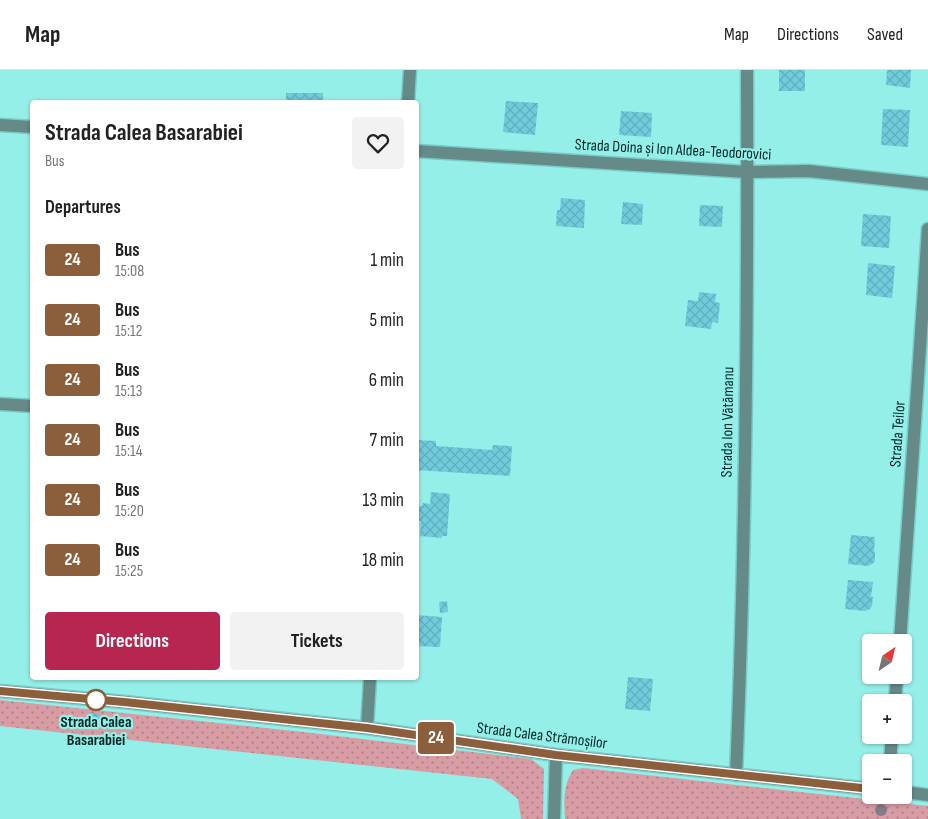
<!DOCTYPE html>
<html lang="en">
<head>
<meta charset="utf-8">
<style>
  body { margin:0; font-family:"Sofia Sans Condensed",sans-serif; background:#f2f2f2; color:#222; height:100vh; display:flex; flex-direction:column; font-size:19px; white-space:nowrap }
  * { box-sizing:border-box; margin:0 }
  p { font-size:16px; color:#767676 }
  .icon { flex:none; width:28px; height:28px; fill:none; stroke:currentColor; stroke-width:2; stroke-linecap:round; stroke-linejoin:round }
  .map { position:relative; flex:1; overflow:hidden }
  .drawer { position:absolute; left:30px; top:30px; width:389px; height:580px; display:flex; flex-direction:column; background:#fff; border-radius:5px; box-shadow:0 1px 4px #0004 }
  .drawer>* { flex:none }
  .badge { padding:0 10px; border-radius:4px; font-size:18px; line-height:32px }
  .needle { width:32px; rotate:35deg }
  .fabs { position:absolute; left:862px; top:564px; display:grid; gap:10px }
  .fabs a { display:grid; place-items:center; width:50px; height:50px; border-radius:5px; background:#fff; box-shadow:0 1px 4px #0004; font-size:25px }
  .map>.badge { position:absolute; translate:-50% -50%; box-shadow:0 0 0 2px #fff }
  h2 { padding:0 15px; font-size:19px; line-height:45px }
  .round { display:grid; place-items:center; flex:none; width:52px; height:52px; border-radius:5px; background:#f2f2f2 }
  .head { display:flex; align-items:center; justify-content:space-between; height:85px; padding:0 15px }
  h1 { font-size:24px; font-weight:700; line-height:38px }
  .cta { display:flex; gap:10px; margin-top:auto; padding:10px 15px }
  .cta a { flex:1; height:58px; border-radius:5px; background:#b72651; color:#fff; font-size:20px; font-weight:700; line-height:58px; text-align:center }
  .cta a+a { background:#f2f2f2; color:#222 }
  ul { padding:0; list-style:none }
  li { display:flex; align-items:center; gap:15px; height:60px; padding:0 15px }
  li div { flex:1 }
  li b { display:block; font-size:19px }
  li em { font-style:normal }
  li .badge { min-width:55px; font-weight:700; text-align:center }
  header { display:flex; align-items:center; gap:30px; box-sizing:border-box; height:70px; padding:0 25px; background:#fff; border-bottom:1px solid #e0e0e0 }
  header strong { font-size:24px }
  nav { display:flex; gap:28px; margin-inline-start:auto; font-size:18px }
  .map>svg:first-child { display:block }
  .grass { fill:url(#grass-dots) }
  .building { fill:url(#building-cross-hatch) }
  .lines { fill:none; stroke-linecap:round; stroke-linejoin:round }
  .minor-casing { stroke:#79cbc5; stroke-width:15 }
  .minor { stroke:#658a87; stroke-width:12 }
  .tree { fill:#837c86 }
  .line-casing { stroke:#fff; stroke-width:11 }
  .line { stroke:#8b5e3c; stroke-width:8 }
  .stop-dot { fill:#fff; stroke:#8b5e3c; stroke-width:2.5 }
  .labels { text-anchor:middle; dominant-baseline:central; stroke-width:4.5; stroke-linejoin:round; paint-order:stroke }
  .street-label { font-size:16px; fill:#002725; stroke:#94efe8 }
  .stop-label { font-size:16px; font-weight:bold; fill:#002725; stroke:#94efe8 }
</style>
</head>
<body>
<header>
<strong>Map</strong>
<nav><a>Map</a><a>Directions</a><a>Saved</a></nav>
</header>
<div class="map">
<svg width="928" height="749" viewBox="0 0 928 749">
  <defs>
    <pattern id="grass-dots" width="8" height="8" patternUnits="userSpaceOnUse" patternTransform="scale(1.25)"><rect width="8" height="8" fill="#d89ca4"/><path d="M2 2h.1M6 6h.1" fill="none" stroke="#ad7f85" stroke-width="1.8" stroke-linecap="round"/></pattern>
    <pattern id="building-cross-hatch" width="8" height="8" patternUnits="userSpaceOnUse" patternTransform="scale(1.25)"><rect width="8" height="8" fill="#70ccdc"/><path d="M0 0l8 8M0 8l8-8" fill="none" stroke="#5fafbd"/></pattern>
  </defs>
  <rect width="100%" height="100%" fill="#94efe8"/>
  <path class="grass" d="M0 630 312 663 531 689 544 699 543 749H521L518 729 492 709 0 656Z
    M583 698 928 736V749H565C564 732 563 715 573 700Z"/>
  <path class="building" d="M779 0H805V21H779Z
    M887 0H911L910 18 886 15Z
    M286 23H323V32H286Z
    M506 31 538 33 535 65 503 62Z
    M883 39 910 40 908 77 881 75Z
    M621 41 652 43 651 67 619 65Z
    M561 128 585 130 584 158 556 156 557 140H560Z
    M623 132 643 134 642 155 621 154Z
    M700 135 723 136 722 157 699 156Z
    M863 144 891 146 889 178 861 176Z
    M868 193 895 196 892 228 866 225Z
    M699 222 716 224 715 232 720 233 718 253 712 252 711 259 685 256 688 230 698 231Z
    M416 370 436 371V376L492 380 493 375 512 376 510 406 416 400Z
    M431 422 450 424 447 466H442V468L420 466 421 451 416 450V436H422L423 433 430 434Z
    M851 465 875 467 874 482H875V491L872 494 868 496 848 494Z
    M848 510 873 512 871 527H873L872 536 870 539 865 541 845 539Z
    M447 531 448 542 440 543 439 532Z
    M416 545 442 547 440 577 416 576Z
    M628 607 653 609 650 641 625 639Z
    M88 643 102 645 101 653 87 651Z"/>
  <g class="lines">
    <g class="minor-casing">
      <path id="minor" d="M408 32 410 0
        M0 55 32 57
        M416 81 747 102 809 101 928 114
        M0 334 32 336
        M900 572 928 159
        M0 621 124 632 367 658 556 685 871 719
        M895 632 897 605
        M367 658 370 608
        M890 692 892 665
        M736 705C746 470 748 235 747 0
        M904 722 928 725
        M554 749 556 685"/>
    </g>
    <use href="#minor" class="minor"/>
  </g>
  <circle class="tree" cx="881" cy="740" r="6"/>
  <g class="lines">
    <g class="line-casing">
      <path id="line" d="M0 621 124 632 367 658 556 685 871 719"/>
    </g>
    <use href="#line" class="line"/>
  </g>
  <circle class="stop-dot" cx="96" cy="630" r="10"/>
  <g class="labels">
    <g class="street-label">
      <text transform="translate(673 80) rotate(3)">Strada Doina și Ion Aldea-Teodorovici</text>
      <text transform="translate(728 352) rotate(-89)">Strada Ion Vătămanu</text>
      <text transform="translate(898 364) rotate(-86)">Strada Teilor</text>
      <text transform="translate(542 666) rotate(7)">Strada Calea Strămoșilor</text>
    </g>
    <g class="stop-label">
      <text x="96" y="652">Strada Calea<tspan x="96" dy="18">Basarabiei</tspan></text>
    </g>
  </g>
</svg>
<div class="fabs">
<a><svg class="needle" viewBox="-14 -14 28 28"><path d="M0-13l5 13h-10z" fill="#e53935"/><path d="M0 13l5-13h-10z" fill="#767676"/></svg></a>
<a>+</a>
<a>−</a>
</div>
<b class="badge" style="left:436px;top:668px;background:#8b5e3c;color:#fff">24</b>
<section class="drawer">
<div class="head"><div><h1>Strada Calea Basarabiei</h1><p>Bus</p></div><a class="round"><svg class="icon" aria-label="heart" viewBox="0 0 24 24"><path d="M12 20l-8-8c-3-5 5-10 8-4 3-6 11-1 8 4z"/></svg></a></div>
<h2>Departures</h2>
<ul>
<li><span class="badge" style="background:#8b5e3c;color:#fff">24</span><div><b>Bus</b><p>15:08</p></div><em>1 min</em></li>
<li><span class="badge" style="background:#8b5e3c;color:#fff">24</span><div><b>Bus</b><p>15:12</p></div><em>5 min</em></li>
<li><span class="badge" style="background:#8b5e3c;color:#fff">24</span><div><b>Bus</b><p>15:13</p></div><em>6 min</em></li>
<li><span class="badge" style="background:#8b5e3c;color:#fff">24</span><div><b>Bus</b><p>15:14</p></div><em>7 min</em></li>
<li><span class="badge" style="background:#8b5e3c;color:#fff">24</span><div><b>Bus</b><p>15:20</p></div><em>13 min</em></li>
<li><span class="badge" style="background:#8b5e3c;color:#fff">24</span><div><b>Bus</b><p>15:25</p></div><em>18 min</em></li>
</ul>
<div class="cta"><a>Directions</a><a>Tickets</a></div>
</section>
</div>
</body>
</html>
